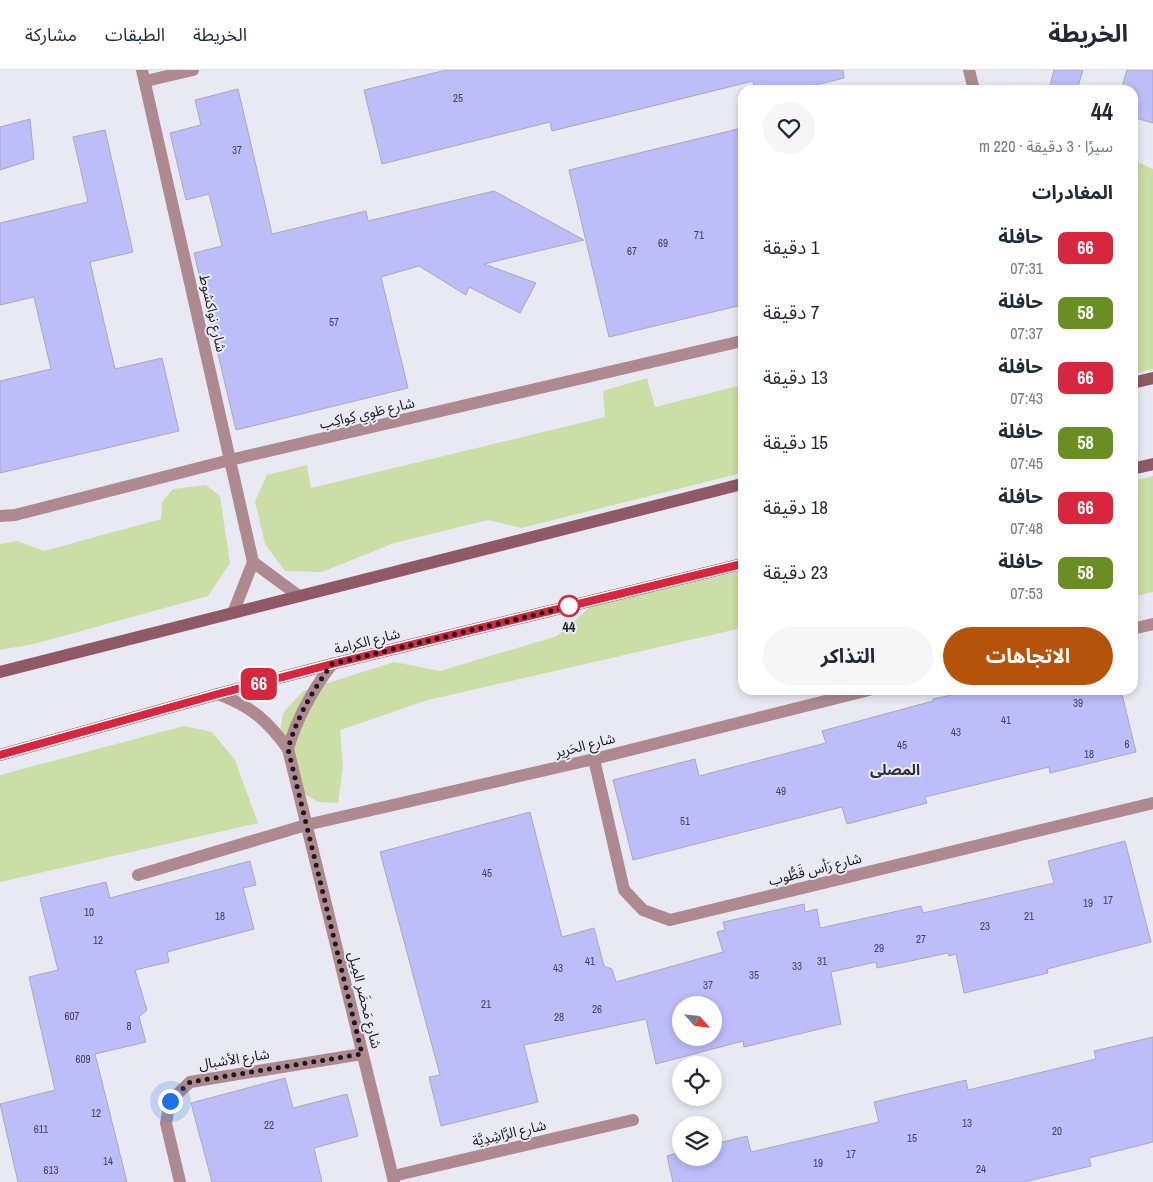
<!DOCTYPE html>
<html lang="ar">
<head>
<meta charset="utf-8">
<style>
  body { margin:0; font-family:"Archivo Narrow","Noto Sans Arabic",sans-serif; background:#f6f6f7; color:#1f2937; direction:rtl; height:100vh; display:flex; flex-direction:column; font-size:19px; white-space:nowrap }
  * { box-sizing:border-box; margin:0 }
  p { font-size:16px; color:#747a83 }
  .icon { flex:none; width:28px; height:28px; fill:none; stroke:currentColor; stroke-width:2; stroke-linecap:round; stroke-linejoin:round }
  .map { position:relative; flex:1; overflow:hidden; direction:ltr }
  .drawer { position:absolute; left:738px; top:15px; width:400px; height:610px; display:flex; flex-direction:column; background:#fff; border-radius:15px; box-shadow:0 2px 8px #0003; direction:rtl }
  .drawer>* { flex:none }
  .badge { padding:0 10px; border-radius:8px; font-size:18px; line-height:32px }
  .needle { width:32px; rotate:117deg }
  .fabs { position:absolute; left:672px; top:926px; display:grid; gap:10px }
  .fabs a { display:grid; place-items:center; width:50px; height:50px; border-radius:50%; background:#fff; box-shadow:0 2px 8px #0003; font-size:25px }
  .you { position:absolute; width:25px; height:25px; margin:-12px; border:4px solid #fff; border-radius:50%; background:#1a73e8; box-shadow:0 0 0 8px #1a73e833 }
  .map>.badge { position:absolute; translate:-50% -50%; box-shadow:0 0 0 2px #fff }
  h2 { padding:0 25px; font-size:19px; line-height:45px }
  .round { display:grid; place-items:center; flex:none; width:52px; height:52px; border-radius:26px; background:#f6f6f7 }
  .summary { display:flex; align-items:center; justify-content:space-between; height:85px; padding:0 25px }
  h1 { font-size:24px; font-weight:700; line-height:38px }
  .cta { display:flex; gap:10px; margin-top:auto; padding:10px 25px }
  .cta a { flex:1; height:58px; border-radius:30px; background:#b45309; color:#fff; font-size:20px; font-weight:700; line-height:58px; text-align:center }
  .cta a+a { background:#f6f6f7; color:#1f2937 }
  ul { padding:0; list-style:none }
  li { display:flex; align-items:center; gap:15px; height:65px; padding:0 25px }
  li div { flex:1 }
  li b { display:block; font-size:19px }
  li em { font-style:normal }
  li .badge { min-width:55px; font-weight:700; text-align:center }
  header { display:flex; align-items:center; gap:30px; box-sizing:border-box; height:70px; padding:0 25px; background:#fff; border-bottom:1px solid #e0e1e3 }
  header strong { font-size:24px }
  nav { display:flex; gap:28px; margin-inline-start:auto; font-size:18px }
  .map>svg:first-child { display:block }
  .green { fill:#cbdea6 }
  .building { fill:#bcbdf9; stroke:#aaaab5; fill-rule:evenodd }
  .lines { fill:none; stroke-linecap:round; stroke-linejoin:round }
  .minor { stroke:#ae8990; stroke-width:12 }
  .secondary { stroke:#8f5a65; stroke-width:12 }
  .line-casing { stroke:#fff; stroke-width:11 }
  .line { stroke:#d7263d; stroke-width:8 }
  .walk { stroke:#1b1b1f; stroke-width:5; stroke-dasharray:0 9 }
  .stop-dot { fill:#fff; stroke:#d7263d; stroke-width:2.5 }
  .labels { text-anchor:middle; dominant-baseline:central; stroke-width:4; stroke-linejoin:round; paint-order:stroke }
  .number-label { font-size:11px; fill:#434456 }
  .street-label { font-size:14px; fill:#1b1b1f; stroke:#e9e9f4 }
  .stop-label { font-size:14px; font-weight:bold; fill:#1b1b1f; stroke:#e9e9f4 }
  .neighbourhood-label { font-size:15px; font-weight:bold; fill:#2f2f37; stroke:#e9e9f4 }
</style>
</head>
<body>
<header>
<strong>الخريطة</strong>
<nav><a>الخريطة</a><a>الطبقات</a><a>مشاركة</a></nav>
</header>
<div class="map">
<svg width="1153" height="1112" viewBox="0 0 1153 1112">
  <rect width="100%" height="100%" fill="#e9e9f4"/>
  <path class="green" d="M1133 90 1153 99V299L1133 304Z
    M647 308 655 337 742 315V403L521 458 488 450 394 473 322 502 285 501 265 474 255 431 267 405 307 395 311 418 605 347 603 321Z
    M1153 406V522L1133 527V411Z
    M206 415 220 426 230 493 208 526 34 574 0 580V474L17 471 44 481 161 449 162 432 173 419Z
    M742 501V558L428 630 340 660 343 696 338 733 318 732 293 717 279 668 283 643 303 621 394 592 440 601 557 566 591 536Z
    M184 656 212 662 235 690 258 753 0 812V705Z"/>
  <path class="building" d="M446 0H843L844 8 795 20H755L753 11 552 61 550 52 382 94 364 20Z
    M1054 0H1083L1077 20H1049Z
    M1127 0H1153V53L1132 47V20H1121Z
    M238 19 272 164 366 141 368 151 494 121 584 170 484 194 536 213 520 243 469 217 466 225 419 196 381 207 408 318 236 360 194 183 222 176 209 124 186 130 170 63 201 55 195 30Z
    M30 49 34 89 0 100V57Z
    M742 58V235L609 267 569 100Z
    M105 60 133 182 90 192 115 299 162 288 179 361 0 403V311L51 299 34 227 0 235V153L88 132 73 67Z
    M974 620H1121L1136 682 1050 703 1049 697 925 727 927 733 847 754 842 737 633 790 613 710 695 689 699 706 826 673 822 661 933 631V629Z
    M530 742 562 867 594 858 604 896 612 899 616 912 723 882 717 862 725 860 723 852 804 834 805 842 817 839 820 858 921 836 923 843 1054 813 1048 791 1125 771 1151 872 1047 899 1048 903 964 923 956 884 949 886 948 883 877 898 876 892 831 902 841 954 744 977 743 971 656 994 646 949 524 975 538 1032 441 1056 429 1007 440 1005 380 782ZM681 935H714V968H681Z
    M250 791 256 815 243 818 254 859 167 882 169 892 135 900 147 940 139 947 146 972 95 984 127 1112H18L0 1034 55 1020 29 907 58 900 40 828 106 812 110 828Z
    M1153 967V1072L1089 1088 1091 1096 1024 1112H673L667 1086 681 1082V1088H714V1074L747 1066 751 1082 879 1052 874 1032 966 1010 968 1020 1096 989 1094 981Z
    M285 1008 293 1038 347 1024 358 1066 314 1078 322 1112H212L191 1033Z"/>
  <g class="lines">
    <path class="minor" d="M142 0 253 492 233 543
      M969 0 974 20
      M146 11 193 0
      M0 446 15 445 230 390 742 271
      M253 492 299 526
      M1132 559 1153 554
      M218 624C251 636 268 651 288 679L394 1112
      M288 679C297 647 312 621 332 594
      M594 689 624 820 643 840 670 850 1153 733
      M138 805 306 755 594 689 869 620
      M393 1106 633 1050
      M180 1112 166 1053 170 1031 190 1012 362 984"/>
    <path class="secondary" d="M1132 313 1153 308
      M1132 399 1153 394
      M0 602 742 414
      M0 685 218 624 332 594 742 494"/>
  </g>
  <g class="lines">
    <g class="line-casing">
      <path id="line" d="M0 685 218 624 332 594 742 494"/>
    </g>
    <use href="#line" class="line"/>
    <path class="walk" d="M170 1031 190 1012 362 984 288 679C297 647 312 621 332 594L575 535 569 536"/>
  </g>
  <circle class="stop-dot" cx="569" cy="536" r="10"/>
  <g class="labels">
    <g class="number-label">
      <text x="458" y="28">25</text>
      <text x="237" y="80">37</text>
      <text x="699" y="165">71</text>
      <text x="663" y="173">69</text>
      <text x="632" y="181">67</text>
      <text x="334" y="252">57</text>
      <text x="1078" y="633">39</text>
      <text x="1006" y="650">41</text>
      <text x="956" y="662">43</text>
      <text x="1127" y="674">6</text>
      <text x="902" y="675">45</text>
      <text x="1089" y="684">18</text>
      <text x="781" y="721">49</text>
      <text x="685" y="751">51</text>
      <text x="487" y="803">45</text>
      <text x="1108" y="830">17</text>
      <text x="1088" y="833">19</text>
      <text x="89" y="842">10</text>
      <text x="220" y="846">18</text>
      <text x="1029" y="846">21</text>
      <text x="985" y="856">23</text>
      <text x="921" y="869">27</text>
      <text x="98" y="870">12</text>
      <text x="879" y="878">29</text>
      <text x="590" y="891">41</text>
      <text x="822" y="891">31</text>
      <text x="797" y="896">33</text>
      <text x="558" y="898">43</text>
      <text x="754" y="905">35</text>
      <text x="708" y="915">37</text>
      <text x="486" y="934">21</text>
      <text x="597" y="939">26</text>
      <text x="72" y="946">607</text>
      <text x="559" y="947">28</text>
      <text x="129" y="956">8</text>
      <text x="83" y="989">609</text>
      <text x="96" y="1043">12</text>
      <text x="967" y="1053">13</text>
      <text x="269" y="1055">22</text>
      <text x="41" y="1059">611</text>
      <text x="1057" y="1061">20</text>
      <text x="912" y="1068">15</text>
      <text x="851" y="1084">17</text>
      <text x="108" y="1091">14</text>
      <text x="818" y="1093">19</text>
      <text x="981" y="1099">24</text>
      <text x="51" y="1100">613</text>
    </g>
    <g class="street-label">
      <text transform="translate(213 243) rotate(77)">شارع نواكشوط</text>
      <text transform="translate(367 343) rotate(-13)">شارع طَوِي كِواكِب</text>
      <text transform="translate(367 571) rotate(-14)">شارع الكرامة</text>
      <text transform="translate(585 675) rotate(-14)">شارع الحَرِير</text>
      <text transform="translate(815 799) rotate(-14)">شارع رَأس قَطُّوب</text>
      <text transform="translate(365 930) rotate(76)">شارع مَحضَر المِيل</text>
      <text transform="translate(234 989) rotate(-9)">شارع الأشبال</text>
      <text transform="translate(509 1063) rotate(-13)">شارع الرَّاشِدِيَّة</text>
    </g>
    <g class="stop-label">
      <text x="569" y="557">44</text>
    </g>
    <g class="neighbourhood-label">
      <text x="895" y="699">المصلى</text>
    </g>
  </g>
</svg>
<div class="fabs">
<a><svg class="needle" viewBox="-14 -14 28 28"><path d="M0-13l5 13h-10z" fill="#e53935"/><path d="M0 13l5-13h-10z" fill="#747a83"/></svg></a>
<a><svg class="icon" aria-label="locate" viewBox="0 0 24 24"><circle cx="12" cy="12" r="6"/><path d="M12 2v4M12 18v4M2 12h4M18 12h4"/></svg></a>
<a><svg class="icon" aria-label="layers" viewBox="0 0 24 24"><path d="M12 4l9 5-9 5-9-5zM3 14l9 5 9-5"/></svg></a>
</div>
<div class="you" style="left:170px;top:1031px"></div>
<b class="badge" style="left:259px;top:614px;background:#d7263d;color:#fff">66</b>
<section class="drawer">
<div class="summary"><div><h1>44</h1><p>سيرًا · 3 دقيقة · 220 m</p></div><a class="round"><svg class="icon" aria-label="heart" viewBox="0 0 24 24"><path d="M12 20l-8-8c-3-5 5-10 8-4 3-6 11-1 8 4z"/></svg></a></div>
<h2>المغادرات</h2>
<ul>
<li><span class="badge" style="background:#d7263d;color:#fff">66</span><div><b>حافلة</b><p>07:31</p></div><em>1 دقيقة</em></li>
<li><span class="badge" style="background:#6b8e23;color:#fff">58</span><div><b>حافلة</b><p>07:37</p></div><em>7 دقيقة</em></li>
<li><span class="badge" style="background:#d7263d;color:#fff">66</span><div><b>حافلة</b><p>07:43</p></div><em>13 دقيقة</em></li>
<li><span class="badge" style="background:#6b8e23;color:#fff">58</span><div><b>حافلة</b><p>07:45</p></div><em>15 دقيقة</em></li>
<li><span class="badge" style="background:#d7263d;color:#fff">66</span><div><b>حافلة</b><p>07:48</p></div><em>18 دقيقة</em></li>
<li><span class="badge" style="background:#6b8e23;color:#fff">58</span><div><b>حافلة</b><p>07:53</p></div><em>23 دقيقة</em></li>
</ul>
<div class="cta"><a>الاتجاهات</a><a>التذاكر</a></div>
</section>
</div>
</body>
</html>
